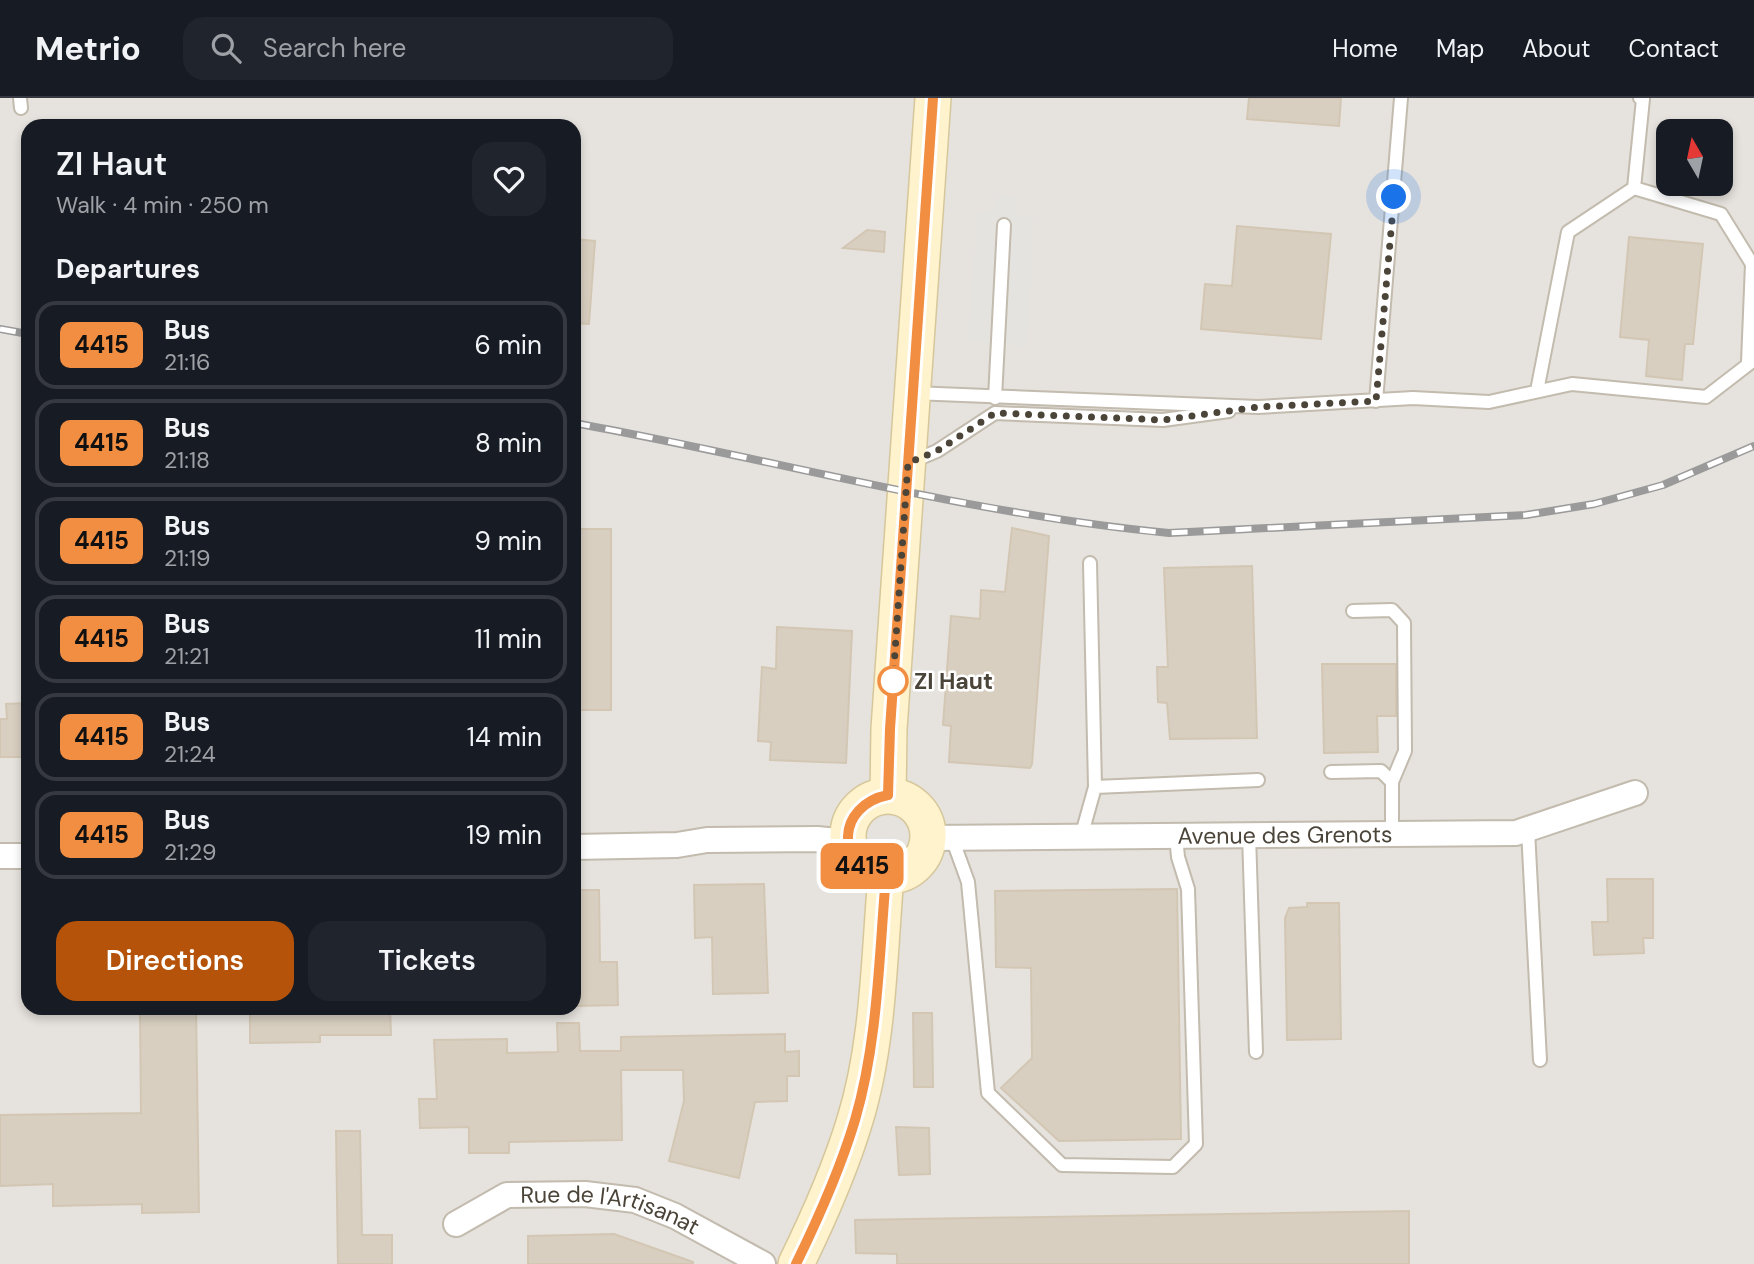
<!DOCTYPE html>
<html lang="en">
<head>
<meta charset="utf-8">
<style>
  body { margin:0; font-family:"DM Sans",sans-serif; background:#20242c; color:#f1f3f6; height:100vh; display:flex; flex-direction:column; font-size:26px; white-space:nowrap }
  * { box-sizing:border-box; margin:0 }
  p { font-size:23px; color:#9ea1a6 }
  .icon { flex:none; width:38px; height:38px; fill:none; stroke:currentColor; stroke-width:2; stroke-linecap:round; stroke-linejoin:round }
  .map { position:relative; flex:1; overflow:hidden }
  .sheet { position:absolute; left:21px; top:21px; width:560px; height:896px; display:flex; flex-direction:column; background:#171b24; border-radius:21px; box-shadow:0 4px 10px #0003 }
  .sheet>* { flex:none }
  .badge { padding:0 14px; border-radius:10px; font-size:24px; line-height:46px }
  .needle { width:46px; rotate:351deg }
  .controls { position:absolute; left:1656px; top:21px; display:grid; gap:14px }
  .controls a { display:grid; place-items:center; width:77px; height:77px; border-radius:14px; background:#171b24; box-shadow:0 4px 10px #0003; font-size:35px }
  .you { position:absolute; width:35px; height:35px; margin:-18px; border:5px solid #fff; border-radius:50%; background:#1a73e8; box-shadow:0 0 0 10px #1a73e833 }
  .map>.badge { position:absolute; translate:-50% -50%; box-shadow:0 0 0 4px #fff }
  h2 { padding:0 35px; font-size:26px; line-height:63px }
  .round { display:grid; place-items:center; flex:none; width:74px; height:74px; border-radius:21px; background:#20242c }
  .overview { display:flex; align-items:center; justify-content:space-between; height:119px; padding:0 35px }
  h1 { font-size:33px; font-weight:600; line-height:52px }
  .button { display:flex; gap:14px; margin-top:auto; padding:14px 35px }
  .button a { flex:1; height:80px; border-radius:21px; background:#b45309; color:#fff; font-size:28px; font-weight:600; line-height:80px; text-align:center }
  .button a+a { background:#20242c; color:#f1f3f6 }
  ul { padding:0; list-style:none }
  li { display:flex; align-items:center; gap:21px; height:88px; margin:0 14px 10px; padding:0 21px; border:4px solid #363941; border-radius:21px }
  li div { flex:1 }
  li b { display:block; font-size:26px }
  li em { font-style:normal }
  li .badge { min-width:77px; font-weight:700; text-align:center }
  header { display:flex; align-items:center; gap:42px; box-sizing:border-box; height:98px; padding:0 35px; background:#171b24; border-bottom:2px solid #363941 }
  header strong { font-size:33px }
  nav { display:flex; gap:38px; margin-inline-start:auto; font-size:24px }
  .search { width:490px; height:63px; background:#20242c; display:flex; align-items:center; gap:18px; box-sizing:border-box; padding:0 24px; border-radius:21px; color:#9ea1a6; font-size:26px }
  .map>svg:first-child { display:block }
  .industrial { fill:#e6e2dd; fill-rule:evenodd }
  .parking { fill:#e5e3e0 }
  .building { fill:#d8cfc1; stroke:#d3c7b4; stroke-width:2 }
  .lines { fill:none; stroke-linecap:round; stroke-linejoin:round }
  .service-casing { stroke:#c2bbae; stroke-width:16 }
  .minor-casing { stroke:#c2bbae; stroke-width:28 }
  .secondary-casing { stroke:#d6c79b; stroke-width:38 }
  .service { stroke:#fff; stroke-width:12 }
  .minor { stroke:#fff; stroke-width:24 }
  .secondary { stroke:#fff3cd; stroke-width:35 }
  .rail-casing { stroke:#9a9a9a; stroke-width:8 }
  .rail { stroke:#fff; stroke-width:5; stroke-dasharray:16; stroke-linecap:butt }
  .line-casing { stroke:#fff; stroke-width:16 }
  .line { stroke:#f28e42; stroke-width:10 }
  .walk { stroke:#4b4439; stroke-width:7; stroke-dasharray:0 12.6 }
  .stop-dot { fill:#fff; stroke:#f28e42; stroke-width:3.5 }
  .labels { text-anchor:middle; dominant-baseline:central; stroke-width:5; stroke-linejoin:round; paint-order:stroke }
  .stop-label { font-size:23px; font-weight:bold; fill:#4b4439; stroke:#fff; text-anchor:start }
  .street-label { font-size:23px; fill:#4b4439; stroke:#fff }
</style>
</head>
<body>
<header>
<strong>Metrio</strong>
<div class="search"><svg class="icon" aria-label="search" viewBox="0 0 24 24"><circle cx="10" cy="10" r="6"/><path d="M15 15l6 6"/></svg>Search here</div>
<nav><a>Home</a><a>Map</a><a>About</a><a>Contact</a></nav>
</header>
<div class="map">
<svg width="1754" height="1166" viewBox="0 0 1754 1166">
  <rect width="100%" height="100%" fill="#f6f3ec"/>
  <path class="industrial" d="M0 0H1754V1166H0ZM28 28H574V910H28ZM1668 33H1720V86H1668Z"/>
  <path class="parking" d="M996 97 1017 100 1016 118 1034 119 1027 249 968 242 977 114H993Z"/>
  <path class="building" d="M1249 0H1341L1339 28 1247 21Z
    M1237 128 1331 136 1321 241 1201 231 1205 186 1232 188Z
    M867 132 885 134 884 154 843 150Z
    M1629 139 1703 146 1693 246H1685L1682 282 1646 278 1649 242 1620 239Z
    M574 141 595 143 589 226 574 225Z
    M1012 430 1049 438 1032 666 1030 670 949 664 951 628 943 627 951 518 980 521 981 492 1005 494Z
    M574 431H611V612H574Z
    M1252 468 1257 640 1170 641 1167 605 1158 604 1157 569H1168L1164 470Z
    M777 529 852 533 846 665 770 662 771 644 758 643 762 569 776 571Z
    M1322 566H1396V618H1377L1378 654 1324 655Z
    M25 605 26 659H0V621H7L6 606Z
    M1607 781H1653V840H1643L1644 855 1594 857 1592 824H1608Z
    M764 786 768 895 713 896 712 839 695 840 694 787Z
    M1177 791 1181 1041 1059 1043 1001 990 1032 960 1031 870 996 869 995 793Z
    M574 792H599L600 864H617L618 907 574 908Z
    M1307 805H1339L1341 941 1287 942 1285 820 1289 810 1307 809Z
    M140 910H196L199 1114 142 1115V1106L53 1108V1086L0 1088V1017L141 1015Z
    M250 910H390L391 937H320V944L250 945Z
    M913 915H932L933 989H914Z
    M557 925H579L580 953H621V939L785 936V954L799 953V978H787V1003L755 1004 739 1080 669 1063 684 1003 683 972H621L622 1042 509 1044V1055H469V1029L420 1030 419 1001H437L434 942 507 941V955L558 954Z
    M896 1029 929 1030 930 1076 899 1077Z
    M336 1033H360L362 1137H392V1166H338Z
    M1409 1113V1166H897V1156L856 1155 855 1122Z
    M614 1136 693 1164V1166H528V1138Z"/>
  <g class="lines">
    <g class="service-casing">
      <path id="service" d="M20 0 21 10
        M1634 90 1721 116 1752 166 1748 264
        M1537 293 1568 134 1634 90 1643 1 1640 0
        M913 295 1258 309 1413 300 1489 304 1572 286 1706 299 1754 262
        M995 300 1004 127
        M1376 303 1401 0
        M911 364 937 353 995 315 1163 322 1229 313
        M1353 513 1392 512 1404 525 1405 653 1392 684
        M1331 674 1381 673 1392 684V736
        M1095 689 1258 682
        M1528 732 1540 962
        M1249 737 1256 954
        M1081 739 1095 689 1090 465
        M952 740 968 784 988 995 1062 1067 1173 1069 1196 1046 1188 791 1178 759 1176 738"/>
    </g>
    <g class="minor-casing">
      <g id="minor">
        <path id="s1" d="M928 740 1516 735 1635 695"/>
        <path d="M574 749 677 747 707 742 817 741 848 744"/>
        <path d="M0 758H28"/>
        <path id="s2" d="M456 1126 507 1097 585 1096 635 1102 675 1118 763 1166"/>
      </g>
    </g>
    <g class="secondary-casing">
      <path id="secondary" d="M888 697 889 631 933 0
        M848 738a40 40 0 1 1 80 0a40 40 0 1 1-80 0Z
        M796 1166C819 1119 840 1072 855 1022 879 944 879 858 886 778"/>
    </g>
    <use href="#service" class="service"/>
    <use href="#minor" class="minor"/>
    <use href="#secondary" class="secondary"/>
    <g class="rail-casing">
      <path id="rail" d="M0 231 28 236
        M574 325C773 361 968 416 1169 435L1526 417 1594 406 1663 387 1754 348"/>
    </g>
    <use href="#rail" class="rail"/>
  </g>
  <g class="lines">
    <g class="line-casing">
      <path id="line" d="M796 1166C819 1119 840 1072 855 1022 878 944 879 858 886 778 833 769 837 707 888 697L890 631 933 0"/>
    </g>
    <use href="#line" class="line"/>
    <path class="walk" d="M893 583 908 365 937 353 995 315 1163 322 1258 309 1376 303 1394 99"/>
  </g>
  <circle class="stop-dot" cx="893" cy="583" r="14"/>
  <g class="labels">
    <g class="stop-label">
      <text x="914" y="583">ZI Haut</text>
    </g>
    <g class="street-label">
      <text stroke="none"><textPath href="#s1" startOffset="357">Avenue des Grenots</textPath></text>
      <text stroke="none"><textPath href="#s2" startOffset="164">Rue de l'Artisanat</textPath></text>
    </g>
  </g>
</svg>
<div class="controls">
<a><svg class="needle" viewBox="-14 -14 28 28"><path d="M0-13l5 13h-10z" fill="#e53935"/><path d="M0 13l5-13h-10z" fill="#9ea1a6"/></svg></a>
</div>
<div class="you" style="left:1394px;top:99px"></div>
<b class="badge" style="left:862px;top:768px;background:#f28e42;color:#111">4415</b>
<section class="sheet">
<div class="overview"><div><h1>ZI Haut</h1><p>Walk · 4 min · 250 m</p></div><a class="round"><svg class="icon" aria-label="heart" viewBox="0 0 24 24"><path d="M12 20l-8-8c-3-5 5-10 8-4 3-6 11-1 8 4z"/></svg></a></div>
<h2>Departures</h2>
<ul>
<li><span class="badge" style="background:#f28e42;color:#111">4415</span><div><b>Bus</b><p>21:16</p></div><em>6 min</em></li>
<li><span class="badge" style="background:#f28e42;color:#111">4415</span><div><b>Bus</b><p>21:18</p></div><em>8 min</em></li>
<li><span class="badge" style="background:#f28e42;color:#111">4415</span><div><b>Bus</b><p>21:19</p></div><em>9 min</em></li>
<li><span class="badge" style="background:#f28e42;color:#111">4415</span><div><b>Bus</b><p>21:21</p></div><em>11 min</em></li>
<li><span class="badge" style="background:#f28e42;color:#111">4415</span><div><b>Bus</b><p>21:24</p></div><em>14 min</em></li>
<li><span class="badge" style="background:#f28e42;color:#111">4415</span><div><b>Bus</b><p>21:29</p></div><em>19 min</em></li>
</ul>
<div class="button"><a>Directions</a><a>Tickets</a></div>
</section>
</div>
</body>
</html>
